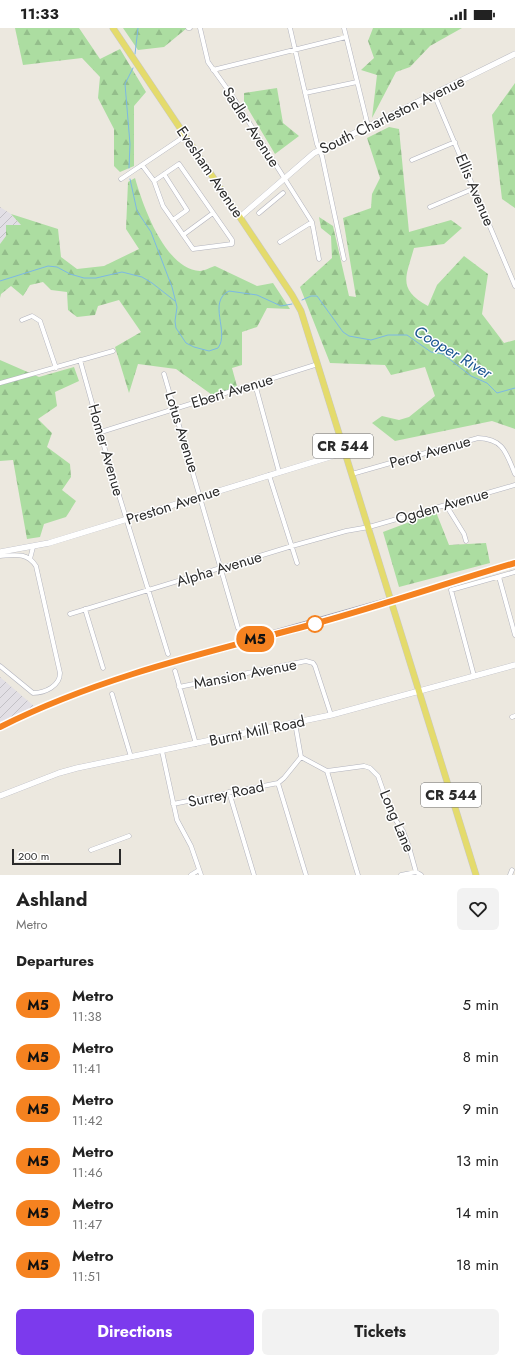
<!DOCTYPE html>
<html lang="en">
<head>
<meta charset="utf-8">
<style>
  body { margin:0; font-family:Jost,sans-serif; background:#f2f2f2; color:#222; height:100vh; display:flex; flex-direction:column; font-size:15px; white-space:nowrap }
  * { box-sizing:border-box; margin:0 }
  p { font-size:13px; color:#767676 }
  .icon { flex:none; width:22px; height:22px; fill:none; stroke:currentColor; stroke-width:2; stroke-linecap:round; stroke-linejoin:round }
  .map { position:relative; height:847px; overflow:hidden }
  .panel { display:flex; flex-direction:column; background:#fff; flex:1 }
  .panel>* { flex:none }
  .badge { padding:0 8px; border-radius:13px; font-size:14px; line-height:26px }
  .scale { position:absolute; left:12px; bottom:10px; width:109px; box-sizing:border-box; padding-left:4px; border:2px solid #2b2b2b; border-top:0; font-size:11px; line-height:14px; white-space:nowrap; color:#2b2b2b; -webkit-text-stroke:3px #fff; paint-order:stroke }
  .map>.badge { position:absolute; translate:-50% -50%; box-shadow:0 0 0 2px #fff }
  h2 { padding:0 16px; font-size:15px; line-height:36px }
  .round { display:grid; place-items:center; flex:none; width:42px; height:42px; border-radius:6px; background:#f2f2f2 }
  .overview { display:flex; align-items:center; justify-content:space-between; height:68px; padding:0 16px }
  h1 { font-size:19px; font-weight:700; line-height:30px }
  .action { display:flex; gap:8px; margin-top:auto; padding:8px 16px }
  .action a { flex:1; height:46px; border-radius:6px; background:#7c3aed; color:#fff; font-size:16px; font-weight:700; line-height:46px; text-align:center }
  .action a+a { background:#f2f2f2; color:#222 }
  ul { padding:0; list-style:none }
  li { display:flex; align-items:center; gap:12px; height:52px; padding:0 16px }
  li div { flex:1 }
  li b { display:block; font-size:15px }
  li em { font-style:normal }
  li .badge { min-width:44px; font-weight:700; text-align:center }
  .status { display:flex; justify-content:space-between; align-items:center; height:28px; padding:0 20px; background:#fff; direction:ltr }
  .status svg { height:11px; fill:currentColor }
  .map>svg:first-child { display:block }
  .industrial { fill:url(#industrial-furrows) }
  .forest { fill:url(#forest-firs) }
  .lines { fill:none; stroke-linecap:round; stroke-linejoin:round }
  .stream { stroke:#7cb8e4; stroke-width:1 }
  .street-casing { stroke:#b2b3bd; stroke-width:5 }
  .secondary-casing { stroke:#b2b3bd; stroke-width:6 }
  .primary-casing { stroke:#c8c8c8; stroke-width:7 }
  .street { stroke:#fff; stroke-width:4 }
  .secondary { stroke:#fff; stroke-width:5.5 }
  .primary { stroke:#e4db6c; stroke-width:6 }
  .rail { stroke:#a2a2b4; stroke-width:1 }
  .line-casing { stroke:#fff; stroke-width:9 }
  .line { stroke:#f58220; stroke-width:6 }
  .stop-dot { fill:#fff; stroke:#f58220; stroke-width:2 }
  .labels { text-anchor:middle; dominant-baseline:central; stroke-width:3; stroke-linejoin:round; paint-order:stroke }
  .shield { fill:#fff; stroke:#6b6b6b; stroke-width:1 }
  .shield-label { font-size:14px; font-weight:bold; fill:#2b2b2b }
  .street-label { font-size:15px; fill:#2b2b2b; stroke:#fff }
  .water-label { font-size:16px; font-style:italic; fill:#1a5591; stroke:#fff }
</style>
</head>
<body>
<div class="status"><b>11:33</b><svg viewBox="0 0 49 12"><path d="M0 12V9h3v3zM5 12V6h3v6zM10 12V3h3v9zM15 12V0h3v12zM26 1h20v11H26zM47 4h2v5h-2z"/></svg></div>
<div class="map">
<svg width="515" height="847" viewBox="0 0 515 847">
  <defs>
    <pattern id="industrial-furrows" width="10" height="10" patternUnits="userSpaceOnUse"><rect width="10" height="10" fill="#e2dfe5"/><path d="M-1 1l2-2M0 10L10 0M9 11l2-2" fill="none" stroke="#c2c0c5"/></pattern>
    <pattern id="forest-firs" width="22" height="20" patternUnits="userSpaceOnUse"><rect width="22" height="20" fill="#acdda1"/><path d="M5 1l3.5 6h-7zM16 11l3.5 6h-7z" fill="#94be8b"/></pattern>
  </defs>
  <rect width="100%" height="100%" fill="#ece8df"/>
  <path class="industrial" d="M0 179 11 186 21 197 6 208 0 216Z
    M0 649 35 679 0 696Z"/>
  <path class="forest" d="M15 0H79L100 31 120 21 146 64 134 78V138L120 144 114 138V101L98 70 100 49 82 30 23 37Z
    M123 0H187L164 19 138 22Z
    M373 0H462L430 18 410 39 396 44 372 90 377 47 361 42 374 30 368 13Z
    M515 55V180L502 171 492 87Z
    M277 60 283 95 299 108 275 126 244 74V65Z
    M389 99 399 101 409 204 451 192 462 200 444 216 414 220C406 249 397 261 428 278L437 257 464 228 488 246 482 286 504 315 515 312V401L492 393 395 413 372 395 382 388 399 392 409 389 435 368 425 339 391 347 385 337 330 335 300 259 332 230 331 208 321 200 319 189 333 198 349 268 356 269 343 190 371 180 372 166 380 150 367 110Z
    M135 150C143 178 165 241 200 243 204 243 211 239 215 238L257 258 273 255 290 281 267 280 257 299 242 304V337L232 340 238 362 215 369 176 341 138 336 129 365 115 319 141 304 119 272 98 278 95 287 77 289 68 282 67 264 51 262 43 254 30 257 23 268 11 258 1 266 0 270V216L6 208V197H21L11 186 58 201 61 229 77 241 104 238 139 221 126 201 128 154Z
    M0 332 39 349 74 339 79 353 55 364 57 378 38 391 52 405 47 419 70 436 71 449 62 462 76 473 66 489 44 496 40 509 27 511 13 432 0 433Z
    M436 484 449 517 486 515 490 535 399 559 383 504Z"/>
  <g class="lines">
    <path class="stream" d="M135 26 138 0
      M129 140 130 116 125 56 133 40
      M130 151 137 183 151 204 172 259 177 279 175 293 176 300 186 315 194 319 209 323 218 320C230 304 207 274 229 263L257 267 281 278 292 276
      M0 253 48 238 57 239 70 246 84 250H96L122 244 142 249 152 255 175 273
      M302 272 311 268H317L343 304 349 308 371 312 388 307H407L431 324 443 326 471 348 487 355 497 365 515 360"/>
    <g class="street-casing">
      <path id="street" d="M188 0H190
        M200 0 208 34 233 69 312 194 319 231
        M290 0 317 116 322 128 344 231
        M344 0 368 98
        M213 42 346 9
        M305 65 357 54
        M434 66 515 258
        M412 132 455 114
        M142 137 154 153 163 178 193 221 232 216V212L179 136 154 153
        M164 146 187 182 173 192
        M121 151 185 108
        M430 179 475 160
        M259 185 283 165
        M183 207 213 185
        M280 214 312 194
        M22 292 32 288 40 293 56 340
        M80 332 106 425 168 626
        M164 346 238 600
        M0 355 113 323
        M255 356 279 444
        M101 404 318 336
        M352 446 478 410C504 411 506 425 515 446
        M269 447 297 535
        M446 477 464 506 466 513
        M0 528C15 527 27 524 36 538L60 645C60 658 45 665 33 665L0 638
        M30 531 33 519
        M499 549 515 607
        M85 581 103 640
        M70 586 292 518 346 503 369 499 515 457
        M175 643 196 716
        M474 648 451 562 515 544
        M179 659 306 633 313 635 315 638 331 687
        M112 666 131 729
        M512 689 515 688
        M295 695 301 729
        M162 723 177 792 191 818 201 847
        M301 729 327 743 358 847
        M327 743 364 738 370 740 378 748 391 785 403 803 409 819 416 844
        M278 755 306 847
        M229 764 254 847
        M173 776 278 755 284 750 301 729
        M91 822 129 808
        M191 847 199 842
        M401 847 416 844 421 847
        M510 847 512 842"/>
    </g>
    <g class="secondary-casing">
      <path id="secondary" d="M240 189 314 125 515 26
        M0 524 49 515 346 424
        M0 768 59 745 77 740 331 687 515 637"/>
    </g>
    <g class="primary-casing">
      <path id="primary" d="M113 0 292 267 301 283 476 847"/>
    </g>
    <use href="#street" class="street"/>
    <use href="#secondary" class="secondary"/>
    <use href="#primary" class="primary"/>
    <path class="rail" d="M197 624 412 563
      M0 702 58 676 115 654 173 637 315 599 515 538"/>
  </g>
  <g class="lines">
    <g class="line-casing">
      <path id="line" d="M0 699C104 647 210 624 321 594 386 576 450 554 515 535"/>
    </g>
    <use href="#line" class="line"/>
  </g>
  <circle class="stop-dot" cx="315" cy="596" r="8"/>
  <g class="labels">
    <g class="shield">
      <rect x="313" y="406" width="60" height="24" rx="3"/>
      <rect x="421" y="755" width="60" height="24" rx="3"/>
    </g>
    <g class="shield-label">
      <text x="343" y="418">CR 544</text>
      <text x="451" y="767">CR 544</text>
    </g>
    <g class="street-label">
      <text transform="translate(392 87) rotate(-26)">South Charleston Avenue</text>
      <text transform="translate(251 99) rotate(57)">Sadler Avenue</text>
      <text transform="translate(210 144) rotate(56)">Evesham Avenue</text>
      <text transform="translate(475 162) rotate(67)">Ellis Avenue</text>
      <text transform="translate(232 363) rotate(-17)">Ebert Avenue</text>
      <text transform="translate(182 404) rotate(73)">Lotus Avenue</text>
      <text transform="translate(106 422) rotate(74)">Homer Avenue</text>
      <text transform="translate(430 424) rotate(-16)">Perot Avenue</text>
      <text transform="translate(173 477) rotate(-18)">Preston Avenue</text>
      <text transform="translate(442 478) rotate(-16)">Ogden Avenue</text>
      <text transform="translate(219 541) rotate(-17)">Alpha Avenue</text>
      <text transform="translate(245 646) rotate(-11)">Mansion Avenue</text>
      <text transform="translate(257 703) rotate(-12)">Burnt Mill Road</text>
      <text transform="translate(226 766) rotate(-12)">Surrey Road</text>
      <text transform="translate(397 793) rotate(67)">Long Lane</text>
    </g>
    <g class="water-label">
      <text transform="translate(453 324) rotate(31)">Cooper River</text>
    </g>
  </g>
</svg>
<div class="scale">200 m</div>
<b class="badge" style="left:255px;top:611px;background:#f58220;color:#111">M5</b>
</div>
<section class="panel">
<div class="overview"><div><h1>Ashland</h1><p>Metro</p></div><a class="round"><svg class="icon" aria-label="heart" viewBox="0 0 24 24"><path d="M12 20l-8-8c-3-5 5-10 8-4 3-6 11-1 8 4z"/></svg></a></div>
<h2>Departures</h2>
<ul>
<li><span class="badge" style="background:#f58220;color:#111">M5</span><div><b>Metro</b><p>11:38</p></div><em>5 min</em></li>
<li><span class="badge" style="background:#f58220;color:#111">M5</span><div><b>Metro</b><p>11:41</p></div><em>8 min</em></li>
<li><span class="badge" style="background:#f58220;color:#111">M5</span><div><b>Metro</b><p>11:42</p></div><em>9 min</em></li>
<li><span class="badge" style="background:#f58220;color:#111">M5</span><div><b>Metro</b><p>11:46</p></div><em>13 min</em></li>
<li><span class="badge" style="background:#f58220;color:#111">M5</span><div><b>Metro</b><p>11:47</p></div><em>14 min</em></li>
<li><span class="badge" style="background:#f58220;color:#111">M5</span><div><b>Metro</b><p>11:51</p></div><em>18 min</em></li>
</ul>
<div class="action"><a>Directions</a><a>Tickets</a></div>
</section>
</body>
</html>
